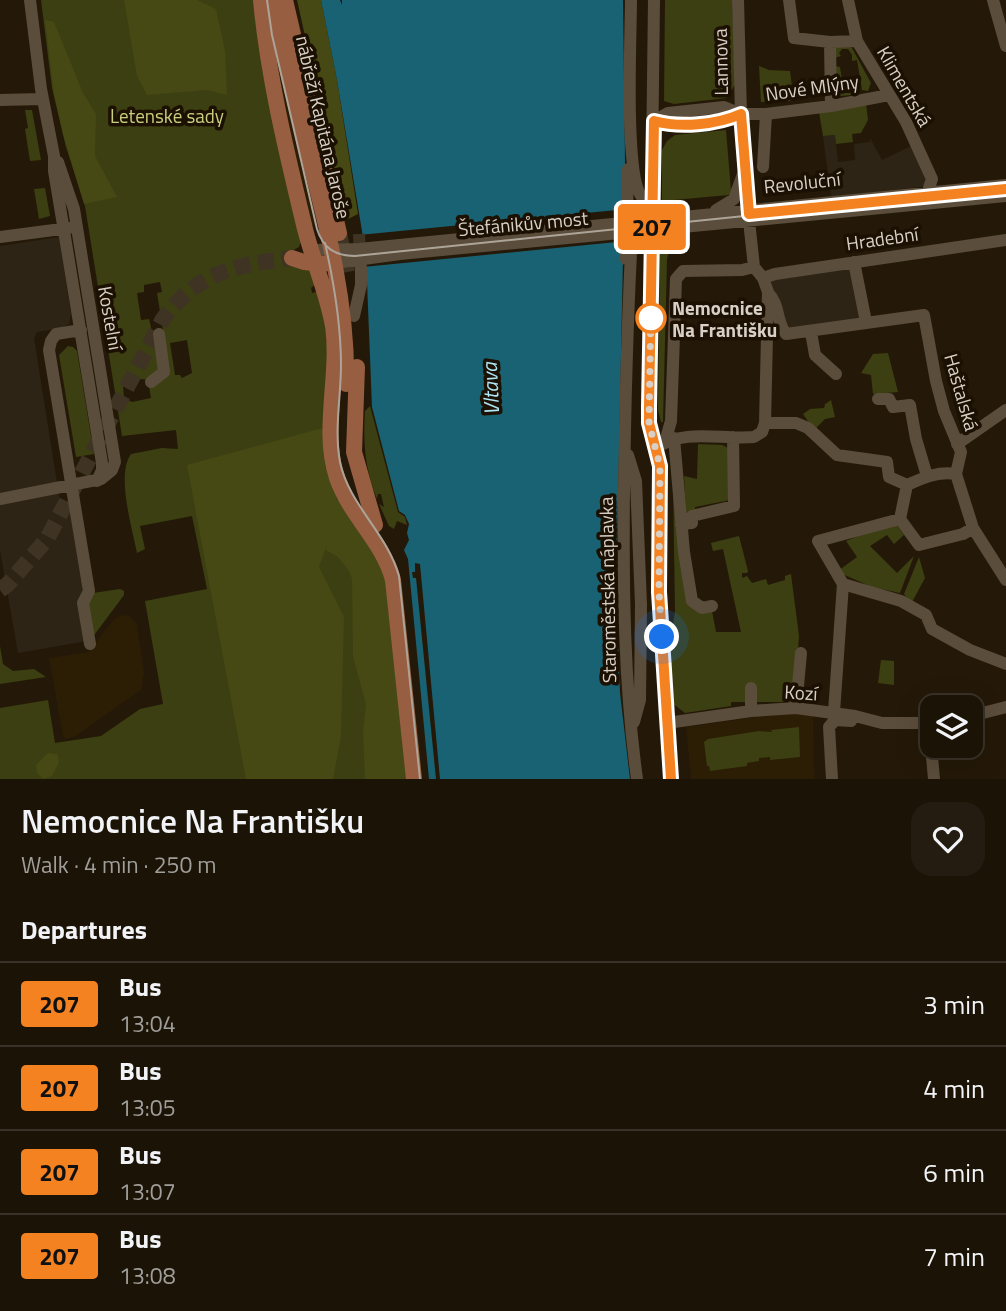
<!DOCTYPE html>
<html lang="en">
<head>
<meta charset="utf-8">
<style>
  body { margin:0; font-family:"Titillium Web",sans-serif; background:#241c10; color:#f1f3f6; height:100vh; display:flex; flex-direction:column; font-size:26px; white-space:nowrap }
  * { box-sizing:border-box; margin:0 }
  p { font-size:23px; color:#a09e9b }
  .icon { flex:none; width:38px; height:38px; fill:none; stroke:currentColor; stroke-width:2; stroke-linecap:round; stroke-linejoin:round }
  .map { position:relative; height:779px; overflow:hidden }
  .side { display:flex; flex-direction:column; background:#1b1306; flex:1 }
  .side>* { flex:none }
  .badge { padding:0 14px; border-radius:5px; font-size:24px; line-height:46px }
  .controls { position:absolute; left:920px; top:695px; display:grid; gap:14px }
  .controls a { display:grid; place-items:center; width:63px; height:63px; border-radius:14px; background:#1b1306; box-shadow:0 7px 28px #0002,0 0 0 2px #393228; font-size:35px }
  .you { position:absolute; width:35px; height:35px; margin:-18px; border:5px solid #fff; border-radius:50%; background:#1a73e8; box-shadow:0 0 0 10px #1a73e833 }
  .map>.badge { position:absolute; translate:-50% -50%; box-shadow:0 0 0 4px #fff }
  h2 { padding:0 21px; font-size:26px; line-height:63px }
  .round { display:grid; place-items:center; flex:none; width:74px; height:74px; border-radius:21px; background:#241c10 }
  .head { display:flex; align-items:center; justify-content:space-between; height:119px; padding:0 21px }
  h1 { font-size:33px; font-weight:600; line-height:52px }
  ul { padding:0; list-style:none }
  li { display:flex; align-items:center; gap:21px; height:84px; padding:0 21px; border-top:2px solid #393228 }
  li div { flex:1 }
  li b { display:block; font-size:26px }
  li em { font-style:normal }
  li .badge { min-width:77px; font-weight:700; text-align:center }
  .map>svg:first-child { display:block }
  .commercial { fill:#2e2416 }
  .built { fill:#2c1d05 }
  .green { fill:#3c3f11; fill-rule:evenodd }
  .forest { fill:#464914 }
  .water { fill:#196273 }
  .pier { fill:#241908 }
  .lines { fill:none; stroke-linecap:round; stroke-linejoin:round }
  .minor-tunnel { stroke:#3f3424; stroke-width:12; stroke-dasharray:12 6; stroke-linecap:butt }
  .major-tunnel { stroke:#3f3424; stroke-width:16; stroke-dasharray:16 8; stroke-linecap:butt }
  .minor { stroke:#5b4d3b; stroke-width:12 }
  .major { stroke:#985e42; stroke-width:16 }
  .tram { stroke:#aca498; stroke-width:2 }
  .line-casing { stroke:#fff; stroke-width:16 }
  .line { stroke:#f58220; stroke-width:10 }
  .walk { stroke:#d8d0c6; stroke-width:7; stroke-dasharray:0 12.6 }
  .stop-dot { fill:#fff; stroke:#f58220; stroke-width:3.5 }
  .labels { text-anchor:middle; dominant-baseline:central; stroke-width:7; stroke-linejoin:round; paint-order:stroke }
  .street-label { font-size:19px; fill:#d8d0c6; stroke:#1b1002 }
  .park-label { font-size:19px; fill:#c8d07f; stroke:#1b1002 }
  .stop-label { font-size:19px; font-weight:bold; fill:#d8d0c6; stroke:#1b1002; text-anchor:start }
  .water-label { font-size:21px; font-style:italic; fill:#aee7f7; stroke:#1b1002 }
</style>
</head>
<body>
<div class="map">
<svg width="1006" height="779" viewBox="0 0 1006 779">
  <rect width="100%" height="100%" fill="#241908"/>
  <path class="commercial" d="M835 135 838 162 855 160 854 144 870 142V138L882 160 913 145 928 186 831 197 823 136Z
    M59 237 71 314 69 324 61 328 37 332 34 338 60 502 71 500 86 590 87 641 18 653 0 550V246Z
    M859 258 870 326 784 340 769 273Z"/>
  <path class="built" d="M265 0H274L323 223 309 226 288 135Z
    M121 615 129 616 137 624 144 672 141 690 74 737 66 739 63 736 49 658 89 652 114 619Z
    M793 712 813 714 814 779H691L686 727Z"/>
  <path class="green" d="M41 0H254L301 241 299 247 292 251 311 272 316 284 311 288 312 293 320 291 324 309 339 497 408 779H0V708L48 700 55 743 101 736 140 709 163 704 145 601 207 589 192 516 140 526 145 549 137 553C132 527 116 475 131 454L162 448 178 449 176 430 122 436 85 206 66 147 52 88ZM160 282 162 292 157 293 163 330 152 332 149 319 141 320 137 293 144 292V285ZM187 340 192 373 182 378 180 375H175L170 343ZM142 379 148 380 151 398 132 402 124 398 123 387 126 382Z
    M665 0H732L735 84 727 98 674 104 664 101Z
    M847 45 852 48 871 83 868 91 862 90 857 60 852 61V55L848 49H842L839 53 841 56 834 58 835 66 840 67 844 93 850 92 851 95 841 96 837 93 833 57 835 47Z
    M759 66 769 70 790 71 793 95 790 96 791 101 761 102Z
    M866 103 868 120 861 133 852 134 853 142 836 144 835 135 823 136 819 112Z
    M25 110H32L41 160 30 161 25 129 28 128Z
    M726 130 731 191 729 195 662 201V150L667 141 675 135Z
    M45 188 50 216 39 219 34 189Z
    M678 239 671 245 667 259 663 422H661L658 410 660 240Z
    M68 346 73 347 77 351 94 454 76 457 59 355Z
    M888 353 898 392 873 394 871 375 861 373 873 354Z
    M831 400 835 417 825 419 814 430 803 414 810 409 824 408 825 405H824Z
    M370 406 398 512 405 517 407 525 397 521 394 529 389 526 379 504 384 507 381 494H378L377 499C365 469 363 443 365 411Z
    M698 444 722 445 730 449V500L695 507V511L686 512 684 476 697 479Z
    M673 479 689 604 712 611 716 632H741L723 549 713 551 711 543 739 536 748 571 747 573H742V578L747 576 752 583 766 579 768 585 785 580V576L791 574 799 636 794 705 787 702H731V706L685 713 672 703 670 645 675 611Z
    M896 524 904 535 894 544 887 535 870 546 897 573 914 556 900 593 872 587 840 573 838 571 857 557 846 541 883 526Z
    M919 557 925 578 911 604 904 594Z
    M120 589 124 591V595L92 638 86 603 93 593Z
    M0 646 3 664 13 671 34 669 46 677 0 684Z
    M881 660 894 661V685L878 683Z
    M799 727 800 757 770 760V757L759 758V761L747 763V766L710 771 709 766H707L704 742 708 739 759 731 772 732 771 730Z"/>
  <path class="forest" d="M124 0H197L216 9 225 51 227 95 207 90 147 95 137 76Z
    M297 0H321L337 80 358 214 346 220Z
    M45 20 54 22 83 93 96 114 95 156 117 197 84 204 63 134 54 94Z
    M323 428 325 466 337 501 339 497 371 546 387 580 408 779H365L363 731 366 705 353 656 352 579 349 571 338 557 326 550 327 545 319 567 344 617 341 736 333 779H246L187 465Z
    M48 753 57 754 59 762 52 776 43 779 37 773 36 765Z"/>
  <path class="water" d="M321 0H340L342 5V0H623L625 161 616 595 620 693 630 779H429L408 559 404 550 409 540 407 533 409 524 405 515 399 511 372 407 367 282 362 231 337 80Z"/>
  <path class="pier" d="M627 209V241L363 267 359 235Z
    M415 563 420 564 440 779H436L416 578H413L412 572H415Z"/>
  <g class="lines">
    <path class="minor-tunnel" d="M359 234 360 257"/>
    <path class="major-tunnel" d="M339 233 348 276
      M0 590 8 584 47 539 163 319C199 271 236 265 292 258"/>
    <path class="minor" d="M30 0 41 89 54 156V171L65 237 102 463V470L97 481
      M631 0C631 34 624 178 642 197L653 198
      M654 0 649 407V423L660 466 659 592 671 779
      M789 0 794 38 830 42 857 41
      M848 0 857 41 906 122 932 179 929 188
      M993 0 1006 46
      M830 42 831 106
      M0 100 42 99
      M654 121 668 113 724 107 741 114H766L831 106 889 95
      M654 121C679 128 716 125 741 114
      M763 167 766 114
      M716 210 734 199 743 174
      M0 237 69 228
      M312 250 359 249 1006 185
      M626 259 628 169
      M854 262 866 322
      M334 263 400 254 1006 196
      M763 278 775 274 1006 240
      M768 293C780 304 776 322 786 334L924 315 936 381 944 411 961 452 956 474 973 528 1006 580
      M354 316 361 285V267
      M81 330 56 334 51 341 49 350 89 591 83 603 90 644
      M811 332 815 355 836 374
      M151 382 164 372 159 334
      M878 399H889L893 407 910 405 916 439 927 476
      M765 423H796L808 428 837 455 887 462 889 477 907 485
      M674 438 684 552 692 601 702 608 712 606
      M665 442 671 421 676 279 683 271 742 270 754 267
      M957 444 1006 410
      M656 448C686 428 720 440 754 437L762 432 765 423 768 292 763 278 754 267 750 230 741 114 738 0
      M628 455 636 481 641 604 640 700 634 722
      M907 485 900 519 919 545 963 534 973 528
      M907 485C923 478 938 471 956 474
      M0 499 101 479 112 470 115 462 74 209 58 162
      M681 524 692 523V516L734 506 733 437
      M843 584 901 601 926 615 932 629 970 650 1006 664
      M843 584 818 541 900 519
      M751 688V711
      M796 708 801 653
      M834 712 843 584
      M971 716 1006 707
      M667 723 751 711 796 708 855 716 882 723H933
      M929 723 934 779
      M637 779C624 684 623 588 624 492 625 413 627 333 631 253L637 245H652
      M832 779 829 727 835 720 851 721"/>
    <path class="major" d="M261 0C268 77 287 154 305 229 313 261 327 292 333 326 340 376 321 430 337 478 350 516 383 541 393 580L414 779
      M276 0C291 129 349 252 346 384
      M285 0 339 233
      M292 258 304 262 324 264
      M357 367 354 452 375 525"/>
    <path class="tram" d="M267 0 272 35 317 229C323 248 335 256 355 256L1006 189
      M325 243C334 283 341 324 341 365 341 397 334 430 340 462 349 505 387 533 399 576L420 779"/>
  </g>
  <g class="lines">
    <g class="line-casing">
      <path id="line" d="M671 779 659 592 660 466 649 423V407L654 121C680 128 716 125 741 114L749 214 1006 189"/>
    </g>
    <use href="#line" class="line"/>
    <path class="walk" d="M651 318V307L649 423 660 466 659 592 662 637"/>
  </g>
  <circle class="stop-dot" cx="651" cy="318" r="14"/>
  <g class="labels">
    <g class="street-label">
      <text transform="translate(720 62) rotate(-91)">Lannova</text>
      <text transform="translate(905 86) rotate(60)">Klimentská</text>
      <text transform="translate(812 87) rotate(-8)">Nové Mlýny</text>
      <text transform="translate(324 127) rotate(77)">nábřeží Kapitána Jaroše</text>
      <text transform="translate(802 182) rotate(-6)">Revoluční</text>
      <text transform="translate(523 223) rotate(-5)">Štefánikův most</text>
      <text transform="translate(882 238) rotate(-8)">Hradební</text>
      <text transform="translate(111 318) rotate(80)">Kostelní</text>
      <text transform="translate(962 392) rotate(74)">Haštalská</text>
      <text transform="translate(607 590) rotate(-91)">Staroměstská náplavka</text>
      <text transform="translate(801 692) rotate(3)">Kozí</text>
    </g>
    <g class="park-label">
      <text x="167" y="115">Letenské sady</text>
    </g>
    <g class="stop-label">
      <text x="672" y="307">Nemocnice<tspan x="672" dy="22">Na Františku</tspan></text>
    </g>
    <g class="water-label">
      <text transform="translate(490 389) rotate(-93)">Vltava</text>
    </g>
  </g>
</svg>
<div class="controls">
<a><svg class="icon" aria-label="layers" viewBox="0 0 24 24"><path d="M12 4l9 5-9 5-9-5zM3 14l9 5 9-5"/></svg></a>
</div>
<div class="you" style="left:662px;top:637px"></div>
<b class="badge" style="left:652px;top:227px;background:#f58220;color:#111">207</b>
</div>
<section class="side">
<div class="head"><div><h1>Nemocnice Na Františku</h1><p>Walk · 4 min · 250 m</p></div><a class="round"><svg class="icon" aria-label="heart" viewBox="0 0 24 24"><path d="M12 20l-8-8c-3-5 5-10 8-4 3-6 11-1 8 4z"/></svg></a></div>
<h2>Departures</h2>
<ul>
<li><span class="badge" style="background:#f58220;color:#111">207</span><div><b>Bus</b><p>13:04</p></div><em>3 min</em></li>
<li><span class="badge" style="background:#f58220;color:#111">207</span><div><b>Bus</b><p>13:05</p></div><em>4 min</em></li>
<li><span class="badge" style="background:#f58220;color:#111">207</span><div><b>Bus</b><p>13:07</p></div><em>6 min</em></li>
<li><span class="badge" style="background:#f58220;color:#111">207</span><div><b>Bus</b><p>13:08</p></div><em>7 min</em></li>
</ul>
</section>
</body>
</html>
